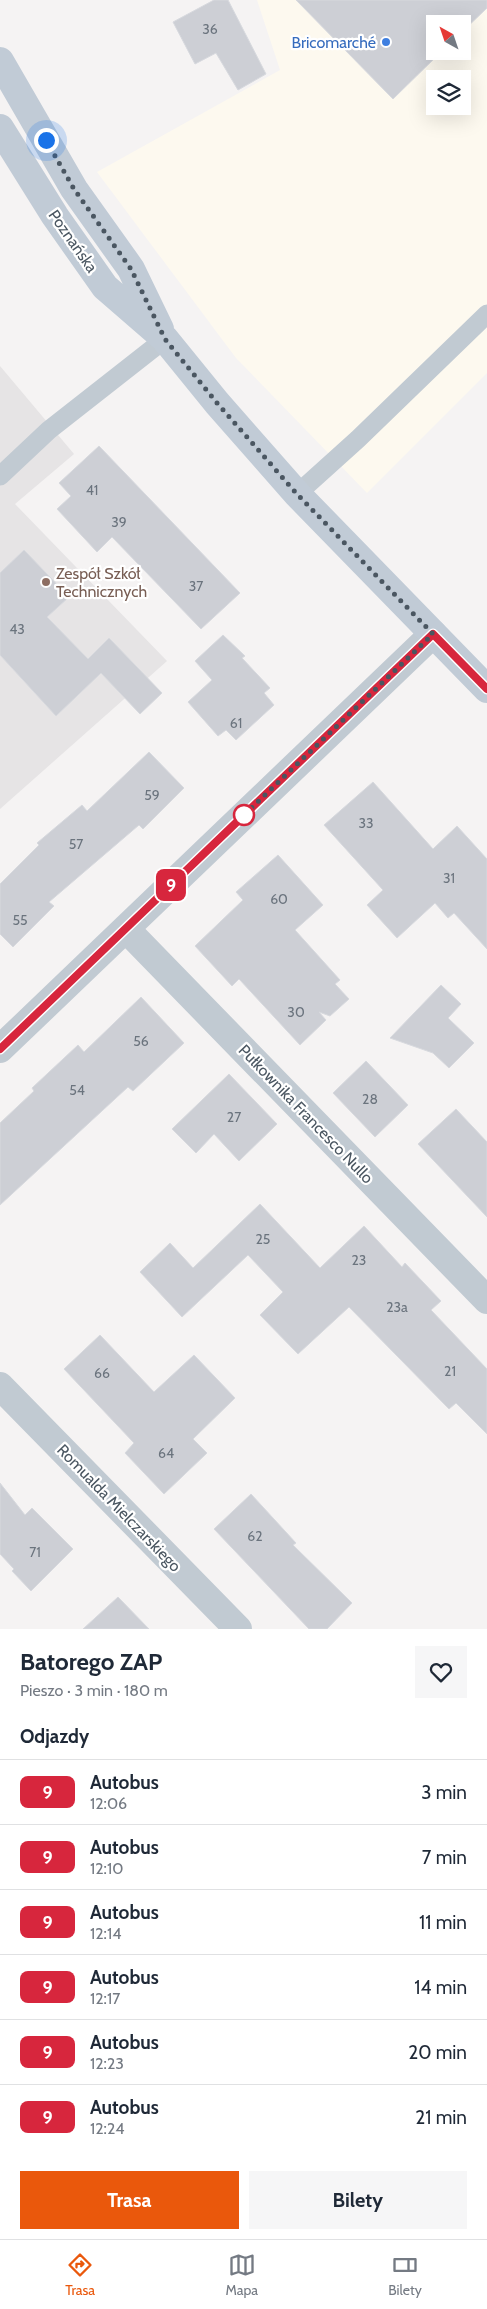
<!DOCTYPE html>
<html lang="pl">
<head>
<meta charset="utf-8">
<style>
  body { margin:0; font-family:Cabin,sans-serif; background:#f6f6f7; color:#1f2937; height:100vh; display:flex; flex-direction:column; font-size:19px; white-space:nowrap }
  * { box-sizing:border-box; margin:0 }
  p { font-size:16px; color:#747a83 }
  .icon { flex:none; width:28px; height:28px; fill:none; stroke:currentColor; stroke-width:2; stroke-linecap:round; stroke-linejoin:round }
  .map { position:relative; height:1629px; overflow:hidden }
  .details { display:flex; flex-direction:column; background:#fff; flex:1 }
  .details>* { flex:none }
  .badge { padding:0 10px; border-radius:8px; font-size:18px; line-height:32px }
  .needle { width:32px; rotate:320deg }
  .buttons { position:absolute; left:426px; top:15px; display:grid; gap:10px }
  .buttons a { display:grid; place-items:center; width:45px; height:45px; border-radius:0px; background:#fff; box-shadow:0 5px 20px #0002; font-size:25px }
  .you { position:absolute; width:25px; height:25px; margin:-12px; border:4px solid #fff; border-radius:50%; background:#1a73e8; box-shadow:0 0 0 8px #1a73e833 }
  .map>.badge { position:absolute; translate:-50% -50%; box-shadow:0 0 0 2px #fff }
  h2 { padding:0 20px; font-size:19px; line-height:45px }
  .round { display:grid; place-items:center; flex:none; width:52px; height:52px; border-radius:0px; background:#f6f6f7 }
  .headline { display:flex; align-items:center; justify-content:space-between; height:85px; padding:0 20px }
  h1 { font-size:24px; font-weight:800; line-height:38px }
  .button { display:flex; gap:10px; margin-top:auto; padding:10px 20px }
  .button a { flex:1; height:58px; border-radius:0px; background:#ea580c; color:#fff; font-size:20px; font-weight:800; line-height:58px; text-align:center }
  .button a+a { background:#f6f6f7; color:#1f2937 }
  ul { padding:0; list-style:none }
  li { display:flex; align-items:center; gap:15px; height:65px; padding:0 20px; border-top:1px solid #e0e1e3 }
  li div { flex:1 }
  li b { display:block; font-size:19px }
  li em { font-style:normal }
  li .badge { min-width:55px; font-weight:700; text-align:center }
  .tabs { display:flex; justify-content:space-around; align-items:center; height:70px; border-top:1px solid #e0e1e3; background:#fff; font-size:14px; color:#747a83 }
  .tabs a { display:grid; justify-items:center; gap:2px }
  .tabs .on { color:#ea580c }
  .map>svg:first-child { display:block }
  .commercial { fill:#fdf9ef; fill-rule:evenodd }
  .education { fill:#e6e4e5 }
  .building { fill:#cdcfd5; stroke:#d7d9de }
  .lines { fill:none; stroke-linecap:round; stroke-linejoin:round }
  .lane { stroke:#c1cad2; stroke-width:19 }
  .street { stroke:#c1cad2; stroke-width:28 }
  .secondary { stroke:#c1cbd6; stroke-width:28 }
  .line-casing { stroke:#fff; stroke-width:11 }
  .line { stroke:#d7263d; stroke-width:8 }
  .walk { stroke:#4a5661; stroke-width:5; stroke-dasharray:0 9 }
  .shop-dot { fill:#3f7fe0; stroke:#fff; stroke-width:2 }
  .education-dot { fill:#8d6e63; stroke:#fff; stroke-width:2 }
  .stop-dot { fill:#fff; stroke:#d7263d; stroke-width:2.5 }
  .labels { text-anchor:middle; dominant-baseline:central; stroke-width:4.5; stroke-linejoin:round; paint-order:stroke }
  .number-label { font-size:14px; fill:#6b747e }
  .shop-label { font-size:16px; fill:#366cbe; stroke:#fff; text-anchor:end }
  .street-label { font-size:16px; fill:#4a5661; stroke:#fff }
  .education-label { font-size:16px; fill:#785e54; stroke:#fff; text-anchor:start }
</style>
</head>
<body>
<div class="map">
<svg width="487" height="1629" viewBox="0 0 487 1629">
  <rect width="100%" height="100%" fill="#f5f3f3"/>
  <path class="commercial" d="M257 0H487V373L367 493 236 358 97 172 280 70ZM435 24H462V51H435ZM435 79H462V106H435Z"/>
  <path class="education" d="M0 366 74 454 15 504 167 661 0 809Z"/>
  <path class="building" d="M214 0H228L266 74 238 90 216 53 195 64 173 22Z
    M296 0H487V8L462 32V24H435V51H442L393 99Z
    M99 446 240 593 201 629 112 537 97 552 57 509 71 496 59 483Z
    M24 550 69 597 47 617 88 659 109 638 162 693 140 714 101 673 56 716 0 655V573Z
    M223 635 245 656 242 658 270 688 264 693 274 705 236 740 226 730 218 736 188 702 212 680 195 661Z
    M149 752 184 788 143 829 139 825 49 902 54 906 13 947 0 934V884L39 845 37 843 82 805 87 811Z
    M373 782 433 849 457 826 487 859V949L454 913 448 918 435 903 397 938 367 905 383 890 324 825Z
    M278 855 323 905 295 930 340 980 335 984 349 999 330 1016 319 1012 326 1020 300 1045 239 979 232 986 195 946 243 900 236 892Z
    M441 985 461 1004 448 1018 474 1043 449 1068 433 1053 390 1038Z
    M141 997 184 1043 133 1091 128 1087 0 1205V1123L34 1091 32 1088 78 1045 84 1052Z
    M366 1061 408 1105 375 1137 333 1093Z
    M229 1074 277 1124 239 1161 214 1134 196 1153 172 1129Z
    M456 1109 487 1142V1217L418 1144Z
    M260 1204 320 1268 364 1226 402 1267 405 1263 441 1301 431 1310 487 1369V1434L456 1403 449 1409 349 1307 298 1354 260 1315 283 1292 248 1255 182 1317 140 1272 170 1243 193 1268Z
    M100 1335 154 1392 194 1355 235 1398 193 1439 207 1453 164 1494 125 1453 134 1443 64 1369Z
    M0 1483 25 1515 32 1508 73 1549 31 1591 12 1571 14 1569 0 1554Z
    M251 1494 296 1543 293 1545 352 1603 327 1629H309L214 1529Z
    M118 1597 149 1629H83Z"/>
  <g class="lines">
    <path class="lane" d="M0 476 49 430 165 339
      M297 494 358 439 487 314"/>
    <path class="street" d="M126 929 487 1300
      M0 1049 433 634
      M0 1386 238 1629"/>
    <path class="secondary" d="M0 61 74 189 131 269 160 329
      M0 128 55 216 105 287 165 339 217 403 297 494 487 689"/>
  </g>
  <g class="lines">
    <g class="line-casing">
      <path id="line" d="M0 1049 433 634 487 689"/>
    </g>
    <use href="#line" class="line"/>
    <path class="walk" d="M46 140 74 189 131 269 165 339 217 403 297 494 433 634 244 815"/>
  </g>
  <circle class="shop-dot" cx="386" cy="42" r="5"/>
  <circle class="education-dot" cx="46" cy="582" r="5"/>
  <circle class="stop-dot" cx="244" cy="815" r="10"/>
  <g class="labels">
    <g class="number-label">
      <text x="210" y="29">36</text>
      <text x="92" y="490">41</text>
      <text x="119" y="522">39</text>
      <text x="196" y="586">37</text>
      <text x="17" y="629">43</text>
      <text x="236" y="723">61</text>
      <text x="152" y="795">59</text>
      <text x="366" y="823">33</text>
      <text x="76" y="844">57</text>
      <text x="449" y="878">31</text>
      <text x="279" y="899">60</text>
      <text x="20" y="920">55</text>
      <text x="296" y="1012">30</text>
      <text x="141" y="1041">56</text>
      <text x="77" y="1090">54</text>
      <text x="370" y="1099">28</text>
      <text x="234" y="1117">27</text>
      <text x="263" y="1239">25</text>
      <text x="359" y="1260">23</text>
      <text x="397" y="1307">23a</text>
      <text x="450" y="1371">21</text>
      <text x="102" y="1373">66</text>
      <text x="166" y="1453">64</text>
      <text x="255" y="1536">62</text>
      <text x="35" y="1552">71</text>
    </g>
    <g class="shop-label">
      <text x="376" y="42">Bricomarché</text>
    </g>
    <g class="street-label">
      <text transform="translate(73 241) rotate(55)">Poznańska</text>
      <text transform="translate(306 1114) rotate(46)">Pułkownika Francesco Nullo</text>
      <text transform="translate(119 1508) rotate(46)">Romualda Mielczarskiego</text>
    </g>
    <g class="education-label">
      <text x="56" y="573">Zespół Szkół<tspan x="56" dy="18">Technicznych</tspan></text>
    </g>
  </g>
</svg>
<div class="buttons">
<a><svg class="needle" viewBox="-14 -14 28 28"><path d="M0-13l5 13h-10z" fill="#e53935"/><path d="M0 13l5-13h-10z" fill="#747a83"/></svg></a>
<a><svg class="icon" aria-label="layers" viewBox="0 0 24 24"><path d="M12 4l9 5-9 5-9-5zM3 14l9 5 9-5"/></svg></a>
</div>
<div class="you" style="left:46px;top:140px"></div>
<b class="badge" style="left:171px;top:885px;background:#d7263d;color:#fff">9</b>
</div>
<section class="details">
<div class="headline"><div><h1>Batorego ZAP</h1><p>Pieszo · 3 min · 180 m</p></div><a class="round"><svg class="icon" aria-label="heart" viewBox="0 0 24 24"><path d="M12 20l-8-8c-3-5 5-10 8-4 3-6 11-1 8 4z"/></svg></a></div>
<h2>Odjazdy</h2>
<ul>
<li><span class="badge" style="background:#d7263d;color:#fff">9</span><div><b>Autobus</b><p>12:06</p></div><em>3 min</em></li>
<li><span class="badge" style="background:#d7263d;color:#fff">9</span><div><b>Autobus</b><p>12:10</p></div><em>7 min</em></li>
<li><span class="badge" style="background:#d7263d;color:#fff">9</span><div><b>Autobus</b><p>12:14</p></div><em>11 min</em></li>
<li><span class="badge" style="background:#d7263d;color:#fff">9</span><div><b>Autobus</b><p>12:17</p></div><em>14 min</em></li>
<li><span class="badge" style="background:#d7263d;color:#fff">9</span><div><b>Autobus</b><p>12:23</p></div><em>20 min</em></li>
<li><span class="badge" style="background:#d7263d;color:#fff">9</span><div><b>Autobus</b><p>12:24</p></div><em>21 min</em></li>
</ul>
<div class="button"><a>Trasa</a><a>Bilety</a></div>
</section>
<nav class="tabs">
<a class="on"><svg class="icon" aria-label="directions" viewBox="0 0 24 24"><path d="M12 3l9 9-9 9-9-9zM9 14v-3h6M13 9l2 2-2 2"/></svg>Trasa</a>
<a><svg class="icon" aria-label="map" viewBox="0 0 24 24"><path d="M3 6l6-2 6 2 6-2v14l-6 2-6-2-6 2zM9 4v14M15 6v14"/></svg>Mapa</a>
<a><svg class="icon" aria-label="tickets" viewBox="0 0 24 24"><path d="M3 7h18v10H3zM15 7v10"/></svg>Bilety</a>
</nav>
</body>
</html>
